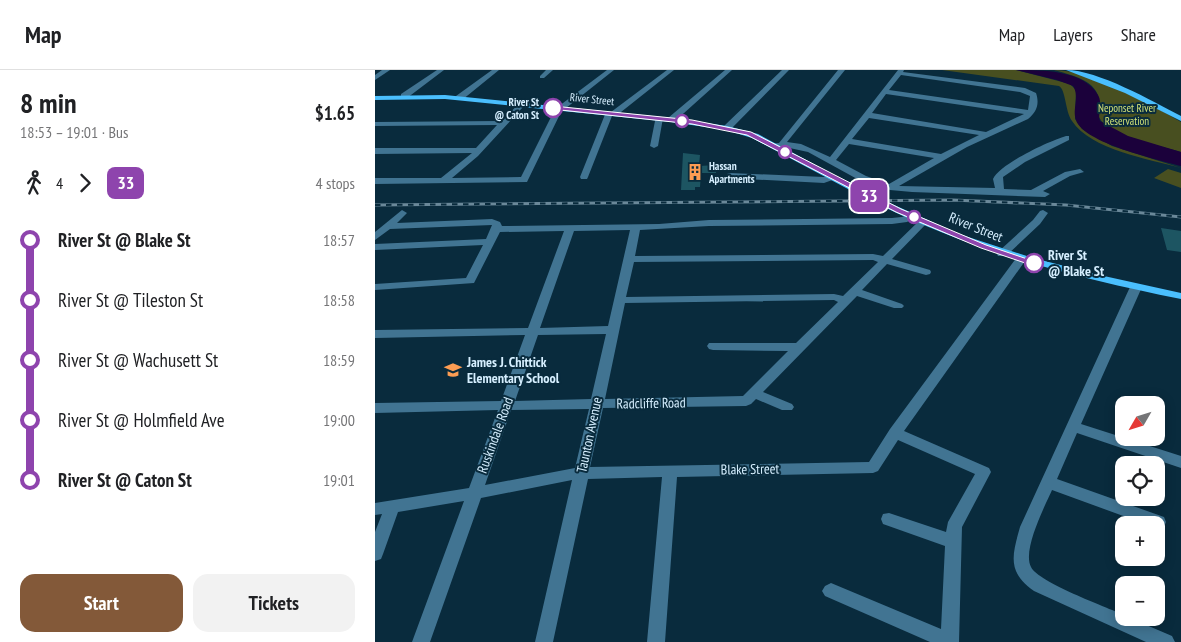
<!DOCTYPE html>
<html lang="en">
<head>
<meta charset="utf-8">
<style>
  body { margin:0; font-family:"PT Sans Narrow",sans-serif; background:#f2f2f2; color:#202124; height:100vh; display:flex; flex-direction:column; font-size:19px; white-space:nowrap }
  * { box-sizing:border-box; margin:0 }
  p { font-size:16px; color:#757577 }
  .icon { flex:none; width:28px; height:28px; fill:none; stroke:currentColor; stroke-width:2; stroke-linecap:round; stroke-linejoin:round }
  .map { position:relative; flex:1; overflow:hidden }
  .sheet { display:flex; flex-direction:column; background:#fff; width:375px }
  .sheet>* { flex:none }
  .badge { padding:0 10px; border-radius:8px; font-size:18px; line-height:32px }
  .needle { width:32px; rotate:231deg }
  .buttons { position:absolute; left:740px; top:326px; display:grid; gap:10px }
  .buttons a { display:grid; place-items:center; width:50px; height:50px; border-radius:10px; background:#fff; box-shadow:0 2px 12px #0003; font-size:25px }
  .map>.badge { position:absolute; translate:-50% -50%; box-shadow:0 0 0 2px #fff }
  .legs { display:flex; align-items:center; gap:8px; height:55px; padding:0 20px; font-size:16px }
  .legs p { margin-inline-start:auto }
  .overview { display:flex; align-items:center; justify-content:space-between; height:85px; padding:0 20px }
  h1 { font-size:28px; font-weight:700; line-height:38px }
  .primary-button { display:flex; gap:10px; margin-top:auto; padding:10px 20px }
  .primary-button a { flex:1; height:58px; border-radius:15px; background:#835939; color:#fff; font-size:20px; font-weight:700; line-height:58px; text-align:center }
  .primary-button a+a { background:#f2f2f2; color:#202124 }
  ul { padding:0 20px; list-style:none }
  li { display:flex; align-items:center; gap:18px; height:60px; font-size:19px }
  li i { display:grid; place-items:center; width:8px; height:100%; margin:0 6px; background:currentColor }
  li i::after { content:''; width:12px; height:12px; margin:-6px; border:4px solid; border-radius:50%; background:#fff }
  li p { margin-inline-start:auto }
  li:first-child i { background:linear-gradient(#0000 50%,currentColor 0) }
  li:last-child i { background:linear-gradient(currentColor 50%,#0000 0) }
  header { display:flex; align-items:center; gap:30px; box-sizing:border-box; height:70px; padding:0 25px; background:#fff; border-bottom:1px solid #e0e0e0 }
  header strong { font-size:24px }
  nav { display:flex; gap:28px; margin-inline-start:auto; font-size:18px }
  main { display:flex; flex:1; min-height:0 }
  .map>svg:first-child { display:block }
  .green { fill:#484f20 }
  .water { fill:#1b013b }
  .building { fill:#1d5562 }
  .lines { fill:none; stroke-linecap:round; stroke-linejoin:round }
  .minor { fill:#417492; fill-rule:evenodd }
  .major { fill:#4abffe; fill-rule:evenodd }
  .rail-casing { stroke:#6a8899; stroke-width:3 }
  .rail { stroke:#092b3d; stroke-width:2; stroke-dasharray:5.5; stroke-linecap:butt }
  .major-bridge { stroke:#4abffe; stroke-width:10 }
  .line-1 { fill:#8e44ad; stroke:#fff }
  .stop-1-dot { fill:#fff; stroke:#8e44ad; stroke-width:2.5 }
  .labels { text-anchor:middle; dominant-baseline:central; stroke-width:4; stroke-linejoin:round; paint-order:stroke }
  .far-street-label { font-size:11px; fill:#d6efff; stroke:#092b3d }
  .far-stop-label { font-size:11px; font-weight:bold; fill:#d6efff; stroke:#092b3d; text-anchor:end }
  .far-park-label { font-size:11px; fill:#d1e178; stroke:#092b3d }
  .far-poi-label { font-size:11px; font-weight:bold; fill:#d6efff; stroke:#092b3d; text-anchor:start }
  .street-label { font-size:14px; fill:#d6efff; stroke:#092b3d }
  .stop-label { font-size:14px; font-weight:bold; fill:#d6efff; stroke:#092b3d; text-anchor:start }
  .poi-label { font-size:14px; font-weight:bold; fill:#d6efff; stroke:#092b3d; text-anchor:start }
</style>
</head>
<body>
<header>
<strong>Map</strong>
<nav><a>Map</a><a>Layers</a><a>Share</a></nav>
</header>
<main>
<section class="sheet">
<div class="overview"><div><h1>8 min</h1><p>18:53 – 19:01 · Bus</p></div><b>$1.65</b></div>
<div class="legs"><svg class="icon" aria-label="walk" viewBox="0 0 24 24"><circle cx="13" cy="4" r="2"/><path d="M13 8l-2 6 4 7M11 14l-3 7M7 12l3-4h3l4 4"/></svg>4<svg class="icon" aria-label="forward" viewBox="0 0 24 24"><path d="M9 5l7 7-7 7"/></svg><b class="badge" style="background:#8e44ad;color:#fff">33</b><p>4 stops</p></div>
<ul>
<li><i style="color:#8e44ad"></i><b>River St @ Blake St</b><p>18:57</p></li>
<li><i style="color:#8e44ad"></i><span>River St @ Tileston St</span><p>18:58</p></li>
<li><i style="color:#8e44ad"></i><span>River St @ Wachusett St</span><p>18:59</p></li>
<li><i style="color:#8e44ad"></i><span>River St @ Holmfield Ave</span><p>19:00</p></li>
<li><i style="color:#8e44ad"></i><b>River St @ Caton St</b><p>19:01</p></li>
</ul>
<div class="primary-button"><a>Start</a><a>Tickets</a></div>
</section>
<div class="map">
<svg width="806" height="572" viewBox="0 0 806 572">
  <rect width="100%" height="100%" fill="#092b3d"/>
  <path class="green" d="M567 0H641L695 14 701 20 700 49 707 59 737 76 806 98C774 89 716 80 697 51 690 41 691 20 684 16Z
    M679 0C718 0 773 33 806 52V82C787 76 732 66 724 47 730 13 707 8 679 0Z
    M793 99 806 103V118L779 108Z"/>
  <path class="water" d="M641 0C667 0 709 0 723 25 728 33 722 43 725 51L753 66 806 82V96C784 90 708 73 701 50 697 39 705 27 698 16L682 10Z"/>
  <path class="building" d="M308 83 325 85 324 96 342 95 341 103H326L325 117H320V120H306Z
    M786 158 806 161V182L792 180Z"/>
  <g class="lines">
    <path class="minor" d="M7 0H15L0 10V5Z
      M62 0H69L32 28H26V24Z
      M117 0H124L87 30H81V26Z
      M171 0H178L169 8H165V6Z
      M232 0H239L186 42 152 112 0 114V108H66L97 83 0 84V78H101L122 55 0 56V52L126 51 145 33 149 35 148 37 103 86 77 108 146 107 180 39Z
      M292 0H299L241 46H237L213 107 212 109H206L205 107 231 42H236Z
      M350 0H357L299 52H293V48Z
      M407 0H414L355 60H349V56Z
      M463 0H470L412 72 426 74 455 87 523 0H529L528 2 650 18 661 23C665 35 661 42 653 49L592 77 524 116 620 118 618 109C625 94 674 71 691 66H694V70L650 92 628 107 629 119 656 120 690 102 705 99 709 102 695 106 668 121 675 124 670 127 537 122 515 120 484 110 433 82 410 77 395 78V74L404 73ZM526 5 645 22 655 26 653 40 514 20ZM511 24 649 44 611 62 497 43ZM494 48 604 65 566 84 477 69ZM474 74 559 88 514 114 491 106 461 90Z
      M281 46 288 48 283 76 279 78 275 76Z
      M355 103 449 107 459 105 463 108 449 113 352 108V104Z
      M27 140 32 143 22 153 117 149 125 152 127 156 284 154 334 150 517 148 527 147 537 143 542 146 532 152 517 154 334 156 265 160 260 186 498 184 508 186 546 149H552V153L517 189 555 200 556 202 555 204 551 205 512 194 487 220 527 234 529 236 527 238H519L482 226 388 322 417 334 419 337 417 340H407L381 329 376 334 371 336 228 338 215 397 494 392 515 359 642 187H650L651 189 650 191 529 361 614 398 616 402 587 457 584 572H555L450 526 447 521 450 516 456 513 566 559 570 476 508 454 506 449 508 444 514 443 571 462 573 452 600 404 523 370 503 401 498 403 302 407 290 572H272L287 407 213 409 178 572H160L197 410 106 428 55 572H37L89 431 23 442 8 484 6 489 0 491V462L7 444 0 445V433L94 418 123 340 0 343V333L126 331 150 265 0 268V260L153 258 189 161 125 162 99 213 0 220V214L91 208 108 175 0 180V174L111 169 117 155 15 159 0 170V162ZM255 160 233 256 165 258 199 161ZM498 190 503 192 468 226 459 224 251 227 259 192ZM459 230 463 232 421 273H334L332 276 334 279 338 280 413 281 368 326 230 329 250 233ZM231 264 216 329 140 331 163 265ZM214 339 200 398 110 415 136 340Z
      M668 140 673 143 665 154 631 186H623L622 184 623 182 658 150 665 141Z
      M761 214 767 217 706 354 806 386V398L702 363 682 409 789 447 791 452 789 457 783 458 781 455H773L677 420C670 436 647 480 656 497 663 512 731 537 749 545V548H755L797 566 800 572H771L659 521C632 502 637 486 645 457L755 217Z"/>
    <path class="major" d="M691 0C723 0 777 31 806 46V51L750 23Z
      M70 25 296 48 352 56 383 64 496 125 491 128 488 127 377 68 351 60 296 52 70 29 0 30V26Z
      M508 130 584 164 658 188 729 206 806 223V229C699 207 603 183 505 135V131Z"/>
    <g class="rail-casing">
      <path id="rail" d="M0 135 578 130 691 135 806 147"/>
    </g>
    <use href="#rail" class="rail"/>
    <path class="major-bridge" d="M491 125 508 133"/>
  </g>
  <path class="line-1" d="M178 36 317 50 376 62 526 139 611 175 664 193 656 195 606 178 521 142 372 65 317 54 176 39Z"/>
  <defs>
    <g id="building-bare" transform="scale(1.35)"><path d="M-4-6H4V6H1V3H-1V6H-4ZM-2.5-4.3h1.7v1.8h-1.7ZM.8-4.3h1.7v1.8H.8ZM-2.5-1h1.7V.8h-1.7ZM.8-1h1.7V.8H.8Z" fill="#fc9d53" stroke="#092b3d" stroke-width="2.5" paint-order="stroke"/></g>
    <g id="school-bare" transform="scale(1.35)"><path d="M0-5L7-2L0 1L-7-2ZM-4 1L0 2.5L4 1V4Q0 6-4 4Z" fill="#fc9d53" stroke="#092b3d" stroke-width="2.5" paint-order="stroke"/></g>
  </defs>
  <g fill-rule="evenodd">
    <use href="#building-bare" x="320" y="102"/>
    <use href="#school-bare" x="78" y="300"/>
  </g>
  <g class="stop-1-dot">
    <circle cx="178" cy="38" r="9"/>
    <circle cx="307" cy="51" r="6"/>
    <circle cx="410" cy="82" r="6"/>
    <circle cx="539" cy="147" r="6"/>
    <circle cx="659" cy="193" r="9"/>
  </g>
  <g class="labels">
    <g class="far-street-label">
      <text transform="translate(217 29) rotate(6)">River Street</text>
    </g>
    <g class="far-stop-label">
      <text x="164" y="32">River St<tspan x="164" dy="13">@ Caton St</tspan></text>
    </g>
    <g class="far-park-label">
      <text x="752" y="38">Neponset River<tspan x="752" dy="13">Reservation</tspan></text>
    </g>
    <g class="far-poi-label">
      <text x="334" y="96">Hassan<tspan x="334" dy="13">Apartments</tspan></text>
    </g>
    <g class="street-label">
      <text transform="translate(601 157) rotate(22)">River Street</text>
      <text transform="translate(276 333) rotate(-1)">Radcliffe Road</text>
      <text transform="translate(120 365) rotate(-70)">Ruskindale Road</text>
      <text transform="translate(214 365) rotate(-78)">Taunton Avenue</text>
      <text transform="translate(375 399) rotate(-1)">Blake Street</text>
    </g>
    <g class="stop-label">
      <text x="673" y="185">River St<tspan x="673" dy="16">@ Blake St</tspan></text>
    </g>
    <g class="poi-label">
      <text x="92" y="292">James J. Chittick<tspan x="92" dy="16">Elementary School</tspan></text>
    </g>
  </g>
</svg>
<div class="buttons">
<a><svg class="needle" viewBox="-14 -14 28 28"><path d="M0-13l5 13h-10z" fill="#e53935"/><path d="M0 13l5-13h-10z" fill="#757577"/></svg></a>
<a><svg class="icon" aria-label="locate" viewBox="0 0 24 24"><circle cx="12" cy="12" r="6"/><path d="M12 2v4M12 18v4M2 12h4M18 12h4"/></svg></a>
<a>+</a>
<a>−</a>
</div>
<b class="badge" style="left:494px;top:126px;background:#8e44ad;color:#fff">33</b>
</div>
</main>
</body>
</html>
